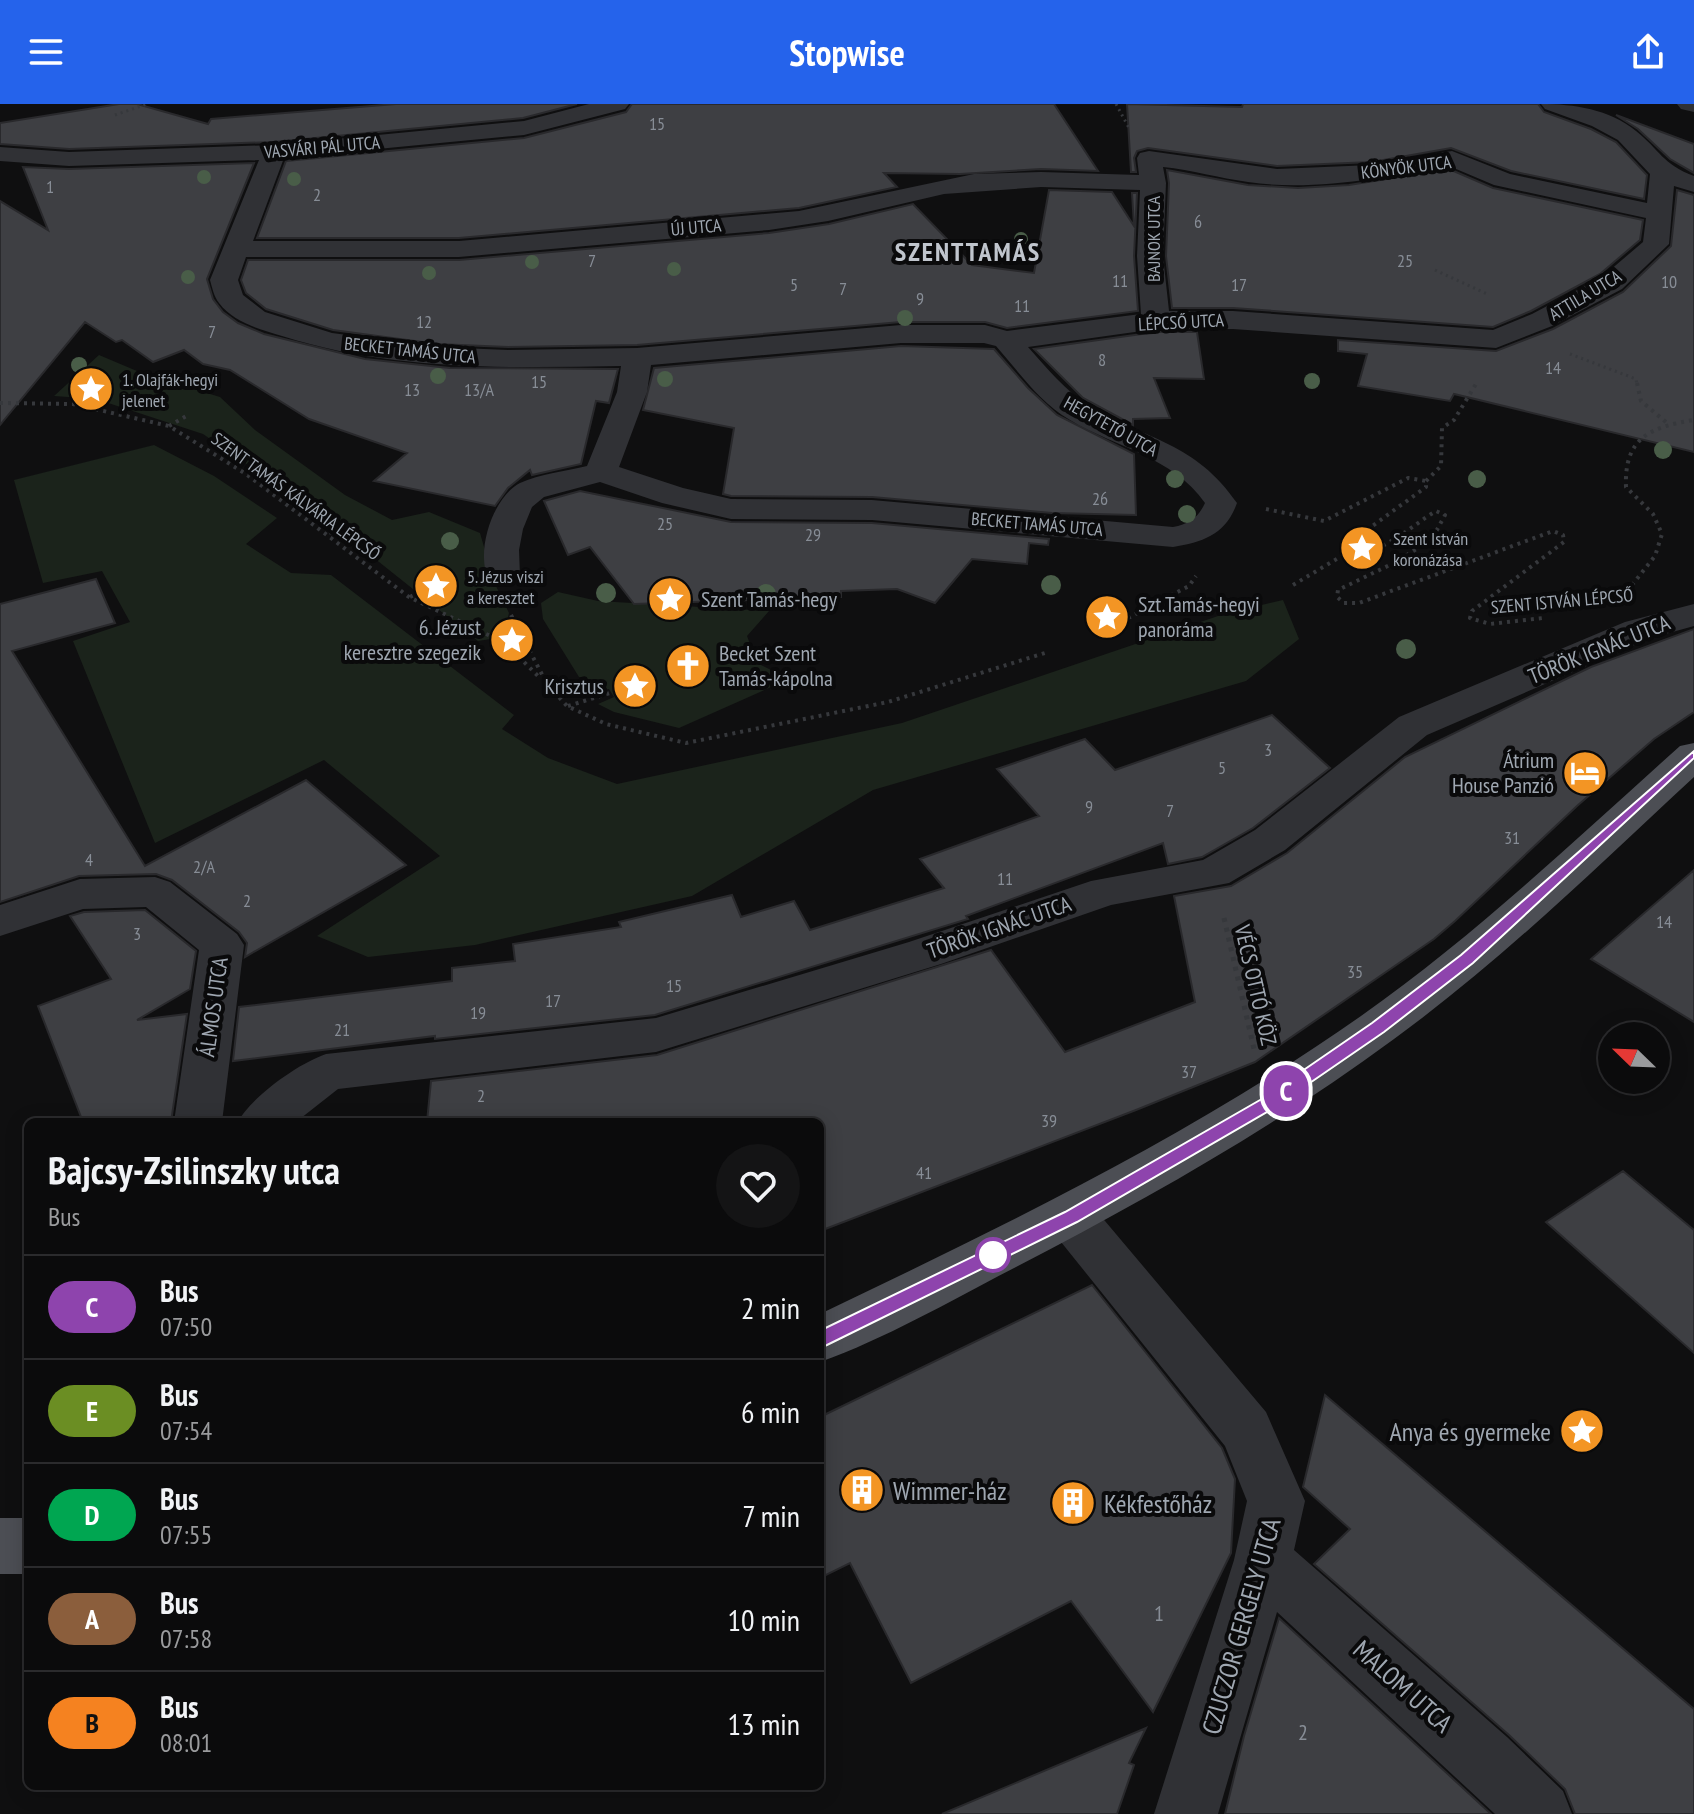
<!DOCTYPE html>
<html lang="en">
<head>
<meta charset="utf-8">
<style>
  body { margin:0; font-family:"PT Sans Narrow",sans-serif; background:#141415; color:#f1f3f6; height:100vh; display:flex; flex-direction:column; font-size:30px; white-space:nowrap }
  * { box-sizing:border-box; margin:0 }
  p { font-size:26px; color:#9a9b9d }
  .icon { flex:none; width:44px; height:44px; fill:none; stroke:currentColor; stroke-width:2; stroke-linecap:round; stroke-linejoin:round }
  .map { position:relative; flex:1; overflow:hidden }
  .details { position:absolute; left:24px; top:1014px; width:800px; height:672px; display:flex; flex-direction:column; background:#0b0b0c; border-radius:12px; box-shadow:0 4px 20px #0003,0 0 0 2px #2b2b2d }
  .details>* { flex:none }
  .badge { padding:0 16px; border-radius:26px; font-size:28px; line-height:52px }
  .needle { width:52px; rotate:293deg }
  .buttons { position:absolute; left:1598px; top:918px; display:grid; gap:16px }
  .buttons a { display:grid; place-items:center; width:72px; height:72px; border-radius:50%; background:#0b0b0c; box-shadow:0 4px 20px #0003,0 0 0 2px #2b2b2d; font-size:40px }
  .map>.badge { position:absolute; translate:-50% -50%; box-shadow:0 0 0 4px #fff }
  .round { display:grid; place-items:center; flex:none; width:84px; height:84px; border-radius:42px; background:#141415 }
  .headline { display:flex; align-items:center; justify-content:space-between; height:136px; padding:0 24px }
  h1 { font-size:38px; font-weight:800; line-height:60px }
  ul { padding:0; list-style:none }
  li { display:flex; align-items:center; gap:24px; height:104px; padding:0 24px; border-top:2px solid #2b2b2d }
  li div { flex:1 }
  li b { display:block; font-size:30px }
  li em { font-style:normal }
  li .badge { min-width:88px; font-weight:700; text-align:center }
  header { display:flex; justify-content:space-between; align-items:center; height:104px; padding:0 24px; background:#2563eb; color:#fff; font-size:36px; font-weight:800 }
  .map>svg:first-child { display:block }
  .green { fill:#1b231b }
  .building { fill:#3e3f43; stroke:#29292c; stroke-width:2 }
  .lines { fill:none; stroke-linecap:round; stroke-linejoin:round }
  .path-far2 { stroke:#36383c; stroke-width:3; stroke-dasharray:2 4; stroke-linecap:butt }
  .path-far1 { stroke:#36383c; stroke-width:4; stroke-dasharray:3 5; stroke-linecap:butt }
  .path { stroke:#36383c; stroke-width:5; stroke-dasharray:4 6; stroke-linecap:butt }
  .minor { fill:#303135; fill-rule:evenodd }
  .major { fill:#4c4e54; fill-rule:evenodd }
  .tree { fill:#495d48 }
  .line { fill:#8e44ad; stroke:#fff; stroke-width:2 }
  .stop-dot { fill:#fff; stroke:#8e44ad; stroke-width:4 }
  .labels { text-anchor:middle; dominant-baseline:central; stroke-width:8; stroke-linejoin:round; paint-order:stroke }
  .number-label { font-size:18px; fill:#878d96 }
  .far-street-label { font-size:18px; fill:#9fa7b1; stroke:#0a0a0b }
  .far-poi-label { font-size:18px; fill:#9fa7b1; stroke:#0a0a0b; text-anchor:start }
  .poi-label { font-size:22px; fill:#9fa7b1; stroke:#0a0a0b; text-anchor:start }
  .street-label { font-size:22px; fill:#9fa7b1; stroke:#0a0a0b }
  .near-number-label { font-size:22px; fill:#878d96 }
  .far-district-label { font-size:26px; font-weight:bold; letter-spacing:2px; fill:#c0c5cd; stroke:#0a0a0b }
  .near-poi-label { font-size:26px; fill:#9fa7b1; stroke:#0a0a0b; text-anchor:start }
  .near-street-label { font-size:26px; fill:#9fa7b1; stroke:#0a0a0b }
</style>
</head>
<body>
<header><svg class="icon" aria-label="menu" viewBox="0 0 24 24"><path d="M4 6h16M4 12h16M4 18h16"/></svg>Stopwise<svg class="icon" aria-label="share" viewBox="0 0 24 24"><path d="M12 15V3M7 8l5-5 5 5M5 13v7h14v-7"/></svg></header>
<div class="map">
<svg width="1694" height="1710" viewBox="0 0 1694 1710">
  <rect width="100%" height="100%" fill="#0f0f10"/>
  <path class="green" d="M99 251 144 270 220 293 255 326 345 391 392 416 429 408 480 429 494 478 509 509 503 533 478 537 319 410 203 330 96 295 54 292Z
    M154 341 214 372 277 414 246 440 291 469 331 471 514 611 502 625 548 654 617 680 902 619 1224 510 1283 496 1299 535 1246 577 873 686 692 792 475 841 368 853 317 832 440 752 324 656 155 739 73 537 130 518 102 467 43 479 14 376Z
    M558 488 598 497 769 507 747 532 757 559 789 575 679 624 614 608 598 600 614 593 609 585 589 589 585 583 590 578 586 573H579L543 515 541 499Z"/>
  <path class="building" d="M119 0H137L208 20 211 15 396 0H577L523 14 274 38 69 45 0 40V19Z
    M632 0H1054L1098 67 1041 65 960 70 884 69 897 83 799 104 459 134H257L286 57 524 34 626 8Z
    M1127 0 1242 3 1243 0H1538L1544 8 1591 25 1616 38 1647 71 1644 95 1511 67 1451 44 1372 58 1277 62 1148 44 1137 47 1134 54 1136 68H1131Z
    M1616 11 1694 40V69L1670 55 1638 25Z
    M254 59 207 175 213 195 223 208 238 219 264 230 365 255 450 264 618 265 609 299 596 297 581 360 532 371 530 366 508 384 495 402 374 377 407 349 309 315 230 266 203 260 184 246 153 258 122 236 116 238 85 218 0 321V97L48 126 23 63 69 65Z
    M1449 65 1493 84 1643 116 1640 136 1600 170 1531 207 1493 223 1233 204H1172L1166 152 1169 79 1167 66 1248 81 1298 84 1349 81Z
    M1049 86 1112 88 1134 122 1132 89H1137L1134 152 1138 207 1007 224 985 218H901L637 241 508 243 437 240 333 226 266 205 246 189 241 176 248 156H459L769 129 829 120 913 100 972 161 1034 169Z
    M1677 86 1694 91V348L1454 290 1450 297 1358 282 1367 250 1338 247V236L1496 247 1553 225 1623 188 1671 142Z
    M1156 228H1197L1204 275 1154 274 1170 314 1133 315V321L1083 294 1034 245Z
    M901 242 994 245 1028 284 1057 311 1134 350 1136 411 1052 409 872 393 731 392 723 390 734 324 643 306 654 264Z
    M580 387 731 418 872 419 1049 435 1048 441 1029 439 1027 460 972 455 935 499 897 485 841 487V493L634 500 590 443 568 451 544 397Z
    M96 475 115 519 12 547 145 762 306 676 406 761 245 853 247 839 239 828 172 776 156 770 79 772 0 798V500Z
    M1694 525V608L1654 635 1577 702 1455 817 1434 835 1255 958 1136 1006 820 1127V1018H427L431 977 657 951 991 846 1065 948 1195 898 1174 792 1231 782 1287 749 1405 653 1591 563Z
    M1272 611 1330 664 1253 724 1202 753 1168 760 1163 739 966 812 968 815 655 911 435 935V932L233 957 239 903 452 877V864L515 857 513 840 621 823 619 818 732 791 741 813 794 797 810 826 944 784 920 755 1039 712 997 665 1085 635 1115 666Z
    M1694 766V918L1591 855Z
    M145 806 196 847 190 885 137 916 187 910 171 1018H83L38 902 111 875 70 812 84 808Z
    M1623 1067 1694 1126V1249L1546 1118Z
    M1092 1181 1222 1344 1235 1375 1231 1449 1153 1608 1071 1497 911 1579 850 1459 820 1474V1313Z
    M1325 1291 1694 1605V1710H1575L1565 1685 1509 1631 1314 1460 1350 1425 1303 1383Z
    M1279 1514 1491 1710H1225L1244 1632Z
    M1146 1624 1129 1659 1134 1661 1117 1710H942Z"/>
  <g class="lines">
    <path class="path-far2" d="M1116 0 1129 24
      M115 11 147 0
      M1435 166 1487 190
      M1570 250 1636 275 1637 281"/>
    <path class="path-far1" d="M1637 279 1641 297 1667 319
      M0 299 73 300 169 322 246 370 409 493 505 539 540 574
      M74 299 86 288
      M169 322 188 311
      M247 369 265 362
      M1426 377 1441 362 1442 324 1454 316 1476 280
      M1266 405 1324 417 1408 374 1426 377V383L1342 444V448C1376 457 1409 423 1436 407L1445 411 1432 435 1396 458 1338 486 1337 493 1344 499H1359L1553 427 1563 431 1564 438 1472 507 1470 514 1490 520 1543 514
      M329 429 344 423
      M1293 481 1345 450
      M1632 481 1655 452 1662 430 1653 410 1626 383C1624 334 1650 323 1694 316
      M410 493 424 486
      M511 511 547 580 567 602 606 620 686 639 888 598 1048 548
      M1128 514 1189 482 1196 472
      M626 584 637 593 649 589 645 577
      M554 587 572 582
      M568 602 626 584 622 572 634 569 645 577 653 574"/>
    <path class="path" d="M1224 814 1254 945"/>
    <path class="minor" d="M589 0H629L625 5 524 31 284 54 253 137H459L799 107 974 70 1041 68 1139 71 1137 54 1140 49 1149 47 1277 65 1372 61 1452 47 1510 70 1647 99 1650 70 1618 36 1592 22 1545 5 1541 0C1574 0 1609 5 1636 27 1660 46 1662 60 1694 72V88L1674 82 1669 140 1622 185 1552 222 1496 244 1233 225H1156L1028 243C1047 264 1065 287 1090 302 1148 337 1195 338 1237 399 1226 430 1204 438 1173 443L872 416 731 415 662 399 600 378 544 393 532 403 523 425 519 446 520 472 515 479 503 482 491 479C473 453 492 393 520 379 539 370 567 367 587 362L617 288 621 262C507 264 392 267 282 232 260 225 234 219 219 199 214 193 212 183 210 176L259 56 69 62 0 57V43L69 48 274 41 524 17ZM1449 62 1494 81 1646 114 1643 138 1602 173 1532 210 1493 226 1233 207H1169L1163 152 1166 79 1163 63C1192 66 1219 74 1248 78 1312 88 1386 73 1449 62ZM1041 83 1140 86 1137 152 1141 210 1007 227 985 221H901L637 244 508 246 437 243 332 229 265 208 243 191 238 176 246 153H459L769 126 828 117 944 90ZM901 239H984L996 242C1019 268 1039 298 1070 316 1115 343 1173 353 1205 399 1198 414 1189 420 1173 423L872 396 731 395 683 384 619 363 647 288 651 261Z
      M1677 0H1694V8L1681 5Z
      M1694 500V522L1651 534 1427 631 1285 746 1229 779 1111 801 941 860 656 948 338 985 296 1018H238C251 993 299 959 326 950L656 914 909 838 1091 777 1203 756 1255 726 1399 613 1625 518Z
      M155 773 170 778 237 830 244 841 222 1018H174L199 846 146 803 83 805 0 832V801L80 775Z
      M1071 1092 1089 1098 1266 1308 1305 1397 1294 1446 1507 1633 1563 1687 1572 1710H1495L1277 1508 1218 1710H1154L1234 1456 1247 1397 1225 1342 1053 1128 1046 1113 1053 1098Z"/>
    <path class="major" d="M1694 639V673C1597 763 1501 857 1394 935 1275 1023 1147 1095 1016 1163 952 1196 887 1234 820 1258V1210C1006 1121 1192 1031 1361 912 1475 832 1576 735 1680 642Z
      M0 1414H28V1470H0Z"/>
  </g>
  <g class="tree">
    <circle cx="204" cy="73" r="7"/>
    <circle cx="294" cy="75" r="7"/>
    <circle cx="1021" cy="135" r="7"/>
    <circle cx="532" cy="158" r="7"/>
    <circle cx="674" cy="165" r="7"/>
    <circle cx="429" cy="169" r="7"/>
    <circle cx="188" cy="173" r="7"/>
    <circle cx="905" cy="214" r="8"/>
    <circle cx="79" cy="261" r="8"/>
    <circle cx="438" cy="272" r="8"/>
    <circle cx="665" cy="275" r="8"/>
    <circle cx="1312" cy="277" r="8"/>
    <circle cx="1663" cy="346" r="9"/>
    <circle cx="1175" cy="375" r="9"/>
    <circle cx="1477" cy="375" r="9"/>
    <circle cx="1187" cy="410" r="9"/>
    <circle cx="450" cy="437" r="9"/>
    <circle cx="1051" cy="481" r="10"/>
    <circle cx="606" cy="489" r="10"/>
    <circle cx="766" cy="490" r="10"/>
    <circle cx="1406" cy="545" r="10"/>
  </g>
  <path class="line" d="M1694 647V654L1473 859 1384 928 1272 1005 1077 1118 827 1241 820 1244 813 1241 811 1235 813 1230 1065 1108 1260 996 1372 919 1461 851Z"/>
  <defs>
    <g id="sight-disc" transform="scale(2.3)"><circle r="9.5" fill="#f39524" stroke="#0a0a0b"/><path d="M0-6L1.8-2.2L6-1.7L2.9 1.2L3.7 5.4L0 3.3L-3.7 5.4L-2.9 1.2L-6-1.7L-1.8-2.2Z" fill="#fff"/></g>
    <g id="church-disc" transform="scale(2.3)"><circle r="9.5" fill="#f39524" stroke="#0a0a0b"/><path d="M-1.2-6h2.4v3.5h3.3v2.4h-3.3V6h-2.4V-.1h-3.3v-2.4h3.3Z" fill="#fff"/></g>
    <g id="hotel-disc" transform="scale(2.3)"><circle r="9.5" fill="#f39524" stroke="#0a0a0b"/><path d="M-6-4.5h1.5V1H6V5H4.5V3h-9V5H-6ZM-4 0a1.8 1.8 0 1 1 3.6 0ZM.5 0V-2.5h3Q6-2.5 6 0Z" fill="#fff"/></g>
    <g id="building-disc" transform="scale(2.3)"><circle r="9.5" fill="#f39524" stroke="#0a0a0b"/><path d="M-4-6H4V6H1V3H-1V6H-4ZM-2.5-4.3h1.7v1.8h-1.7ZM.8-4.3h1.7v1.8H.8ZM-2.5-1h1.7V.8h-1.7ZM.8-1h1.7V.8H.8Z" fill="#fff"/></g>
  </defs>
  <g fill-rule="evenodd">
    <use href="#sight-disc" x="91" y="285"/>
    <use href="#sight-disc" x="1362" y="444"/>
    <use href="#sight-disc" x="436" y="482"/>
    <use href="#sight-disc" x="670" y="495"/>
    <use href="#sight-disc" x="1107" y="513"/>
    <use href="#sight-disc" x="512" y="536"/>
    <use href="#church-disc" x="688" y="562"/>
    <use href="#sight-disc" x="635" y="582"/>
    <use href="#hotel-disc" x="1585" y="669"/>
    <use href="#sight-disc" x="1582" y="1327"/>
    <use href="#building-disc" x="862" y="1386"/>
    <use href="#building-disc" x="1073" y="1399"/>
  </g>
  <circle class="stop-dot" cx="993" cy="1151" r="16"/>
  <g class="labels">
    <g class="number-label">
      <text x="657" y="19">15</text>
      <text x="50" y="82">1</text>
      <text x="317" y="90">2</text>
      <text x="1198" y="117">6</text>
      <text x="592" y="156">7</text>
      <text x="1405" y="156">25</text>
      <text x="1120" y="176">11</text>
      <text x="1669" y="177">10</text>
      <text x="794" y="180">5</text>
      <text x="1239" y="180">17</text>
      <text x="843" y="184">7</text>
      <text x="920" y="194">9</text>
      <text x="1022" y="201">11</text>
      <text x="424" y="217">12</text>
      <text x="212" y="227">7</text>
      <text x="1102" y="255">8</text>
      <text x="1553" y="263">14</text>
      <text x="539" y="277">15</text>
      <text x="412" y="285">13</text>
      <text x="479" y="285">13/A</text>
      <text x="1100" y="394">26</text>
      <text x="665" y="419">25</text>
      <text x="813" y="430">29</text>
      <text x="1268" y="645">3</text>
      <text x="1222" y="663">5</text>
      <text x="1089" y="702">9</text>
      <text x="1170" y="706">7</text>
      <text x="1512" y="733">31</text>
      <text x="89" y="755">4</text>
      <text x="204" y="762">2/A</text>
      <text x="1005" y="774">11</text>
      <text x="247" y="796">2</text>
      <text x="1664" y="817">14</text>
      <text x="137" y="829">3</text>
      <text x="1355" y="867">35</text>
      <text x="674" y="881">15</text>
      <text x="553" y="896">17</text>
      <text x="478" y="908">19</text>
      <text x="342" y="925">21</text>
      <text x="1189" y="967">37</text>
      <text x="481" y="991">2</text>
      <text x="1049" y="1016">39</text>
      <text x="924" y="1068">41</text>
    </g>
    <g class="far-street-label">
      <text transform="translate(322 43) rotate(-5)">VASVÁRI PÁL UTCA</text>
      <text transform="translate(1406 63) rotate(-7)">KÖNYÖK UTCA</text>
      <text transform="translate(696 123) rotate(-5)">ÚJ UTCA</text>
      <text transform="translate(1153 135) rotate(-90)">BAJNOK UTCA</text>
      <text transform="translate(1585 191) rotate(-31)">ATTILA UTCA</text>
      <text transform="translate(1181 218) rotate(-3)">LÉPCSŐ UTCA</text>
      <text transform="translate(410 246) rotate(6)">BECKET TAMÁS UTCA</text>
      <text transform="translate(1111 322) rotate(29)">HEGYTETŐ UTCA</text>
      <text transform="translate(296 392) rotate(36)">SZENT TAMÁS KÁLVÁRIA LÉPCSŐ</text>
      <text transform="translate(1037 420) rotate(5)">BECKET TAMÁS UTCA</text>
      <text transform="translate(1562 497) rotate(-5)">SZENT ISTVÁN LÉPCSŐ</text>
    </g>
    <g class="far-poi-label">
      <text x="122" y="275">1. Olajfák-hegyi<tspan x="122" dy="21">jelenet</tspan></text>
      <text x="1393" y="434">Szent István<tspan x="1393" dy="21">koronázása</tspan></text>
      <text x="467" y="472">5. Jézus viszi<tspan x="467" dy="21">a keresztet</tspan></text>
    </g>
    <g class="poi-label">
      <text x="701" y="495">Szent Tamás-hegy</text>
      <text x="1138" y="500">Szt.Tamás-hegyi<tspan x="1138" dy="25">panoráma</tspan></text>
      <text x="481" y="523" text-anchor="end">6. Jézust<tspan x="481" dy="25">keresztre szegezik</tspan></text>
      <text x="719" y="549">Becket Szent<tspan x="719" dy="25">Tamás-kápolna</tspan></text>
      <text x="604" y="582" text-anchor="end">Krisztus</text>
      <text x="1554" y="656" text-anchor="end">Átrium<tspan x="1554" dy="25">House Panzió</tspan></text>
    </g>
    <g class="street-label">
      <text transform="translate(1599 545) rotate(-22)">TÖRÖK IGNÁC UTCA</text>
      <text transform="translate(999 823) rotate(-19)">TÖRÖK IGNÁC UTCA</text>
      <text transform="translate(1256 881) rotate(77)">VÉCS OTTÓ KÖZ</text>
      <text transform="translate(213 903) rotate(-82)">ÁLMOS UTCA</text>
    </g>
    <g class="near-number-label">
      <text x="1159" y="1509">1</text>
      <text x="1303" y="1628">2</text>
    </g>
    <g class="far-district-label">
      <text x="968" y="147">SZENTTAMÁS</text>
    </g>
    <g class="near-poi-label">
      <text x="1551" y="1327" text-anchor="end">Anya és gyermeke</text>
      <text x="893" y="1386">Wimmer-ház</text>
      <text x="1104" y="1399">Kékfestőház</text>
    </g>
    <g class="near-street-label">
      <text transform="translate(1241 1522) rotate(-74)">CZUCZOR GERGELY UTCA</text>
      <text transform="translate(1403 1582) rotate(42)">MALOM UTCA</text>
    </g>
  </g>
</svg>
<div class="buttons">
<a><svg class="needle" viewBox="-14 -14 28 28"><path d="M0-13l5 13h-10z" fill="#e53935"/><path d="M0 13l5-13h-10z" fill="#9a9b9d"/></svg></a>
</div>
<b class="badge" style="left:1286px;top:987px;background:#8e44ad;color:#fff">C</b>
<section class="details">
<div class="headline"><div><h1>Bajcsy-Zsilinszky utca</h1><p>Bus</p></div><a class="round"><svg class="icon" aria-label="heart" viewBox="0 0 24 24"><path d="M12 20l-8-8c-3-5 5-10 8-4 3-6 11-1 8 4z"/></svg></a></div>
<ul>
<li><span class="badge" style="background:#8e44ad;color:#fff">C</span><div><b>Bus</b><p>07:50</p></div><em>2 min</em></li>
<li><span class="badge" style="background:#6b8e23;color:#fff">E</span><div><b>Bus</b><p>07:54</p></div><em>6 min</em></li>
<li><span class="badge" style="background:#00a651;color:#fff">D</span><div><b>Bus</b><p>07:55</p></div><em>7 min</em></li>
<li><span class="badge" style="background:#8b5e3c;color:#fff">A</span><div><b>Bus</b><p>07:58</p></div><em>10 min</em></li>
<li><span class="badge" style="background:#f58220;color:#111">B</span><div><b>Bus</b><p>08:01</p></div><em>13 min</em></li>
</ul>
</section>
</div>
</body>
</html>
